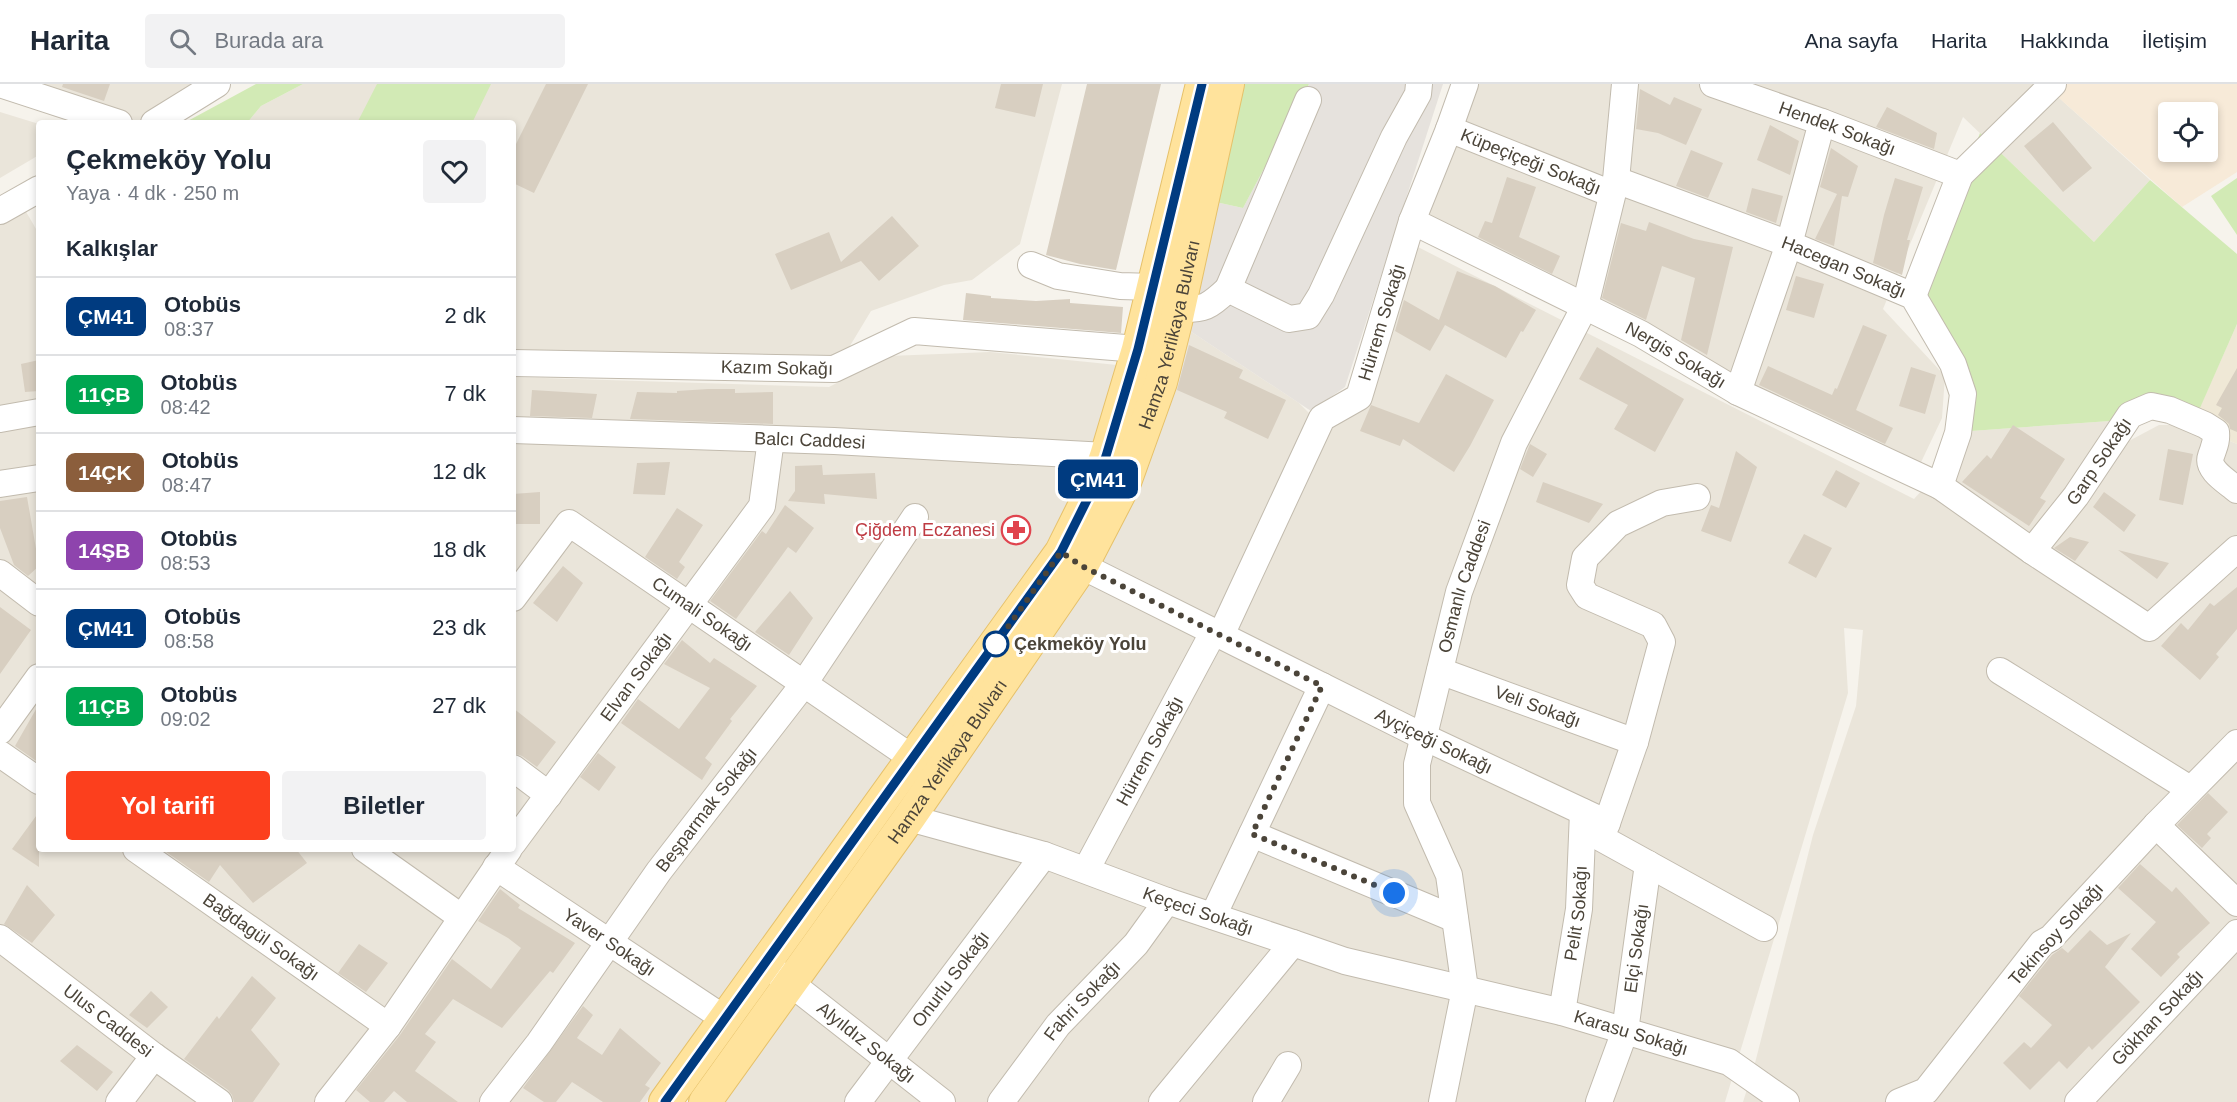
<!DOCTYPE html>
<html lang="tr">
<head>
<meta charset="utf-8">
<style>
  body { margin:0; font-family:Helvetica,sans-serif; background:#f2f2f3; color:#1f2937; height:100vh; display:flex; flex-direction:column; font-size:22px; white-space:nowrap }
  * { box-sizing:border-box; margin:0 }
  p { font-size:20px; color:#747a83 }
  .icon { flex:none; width:33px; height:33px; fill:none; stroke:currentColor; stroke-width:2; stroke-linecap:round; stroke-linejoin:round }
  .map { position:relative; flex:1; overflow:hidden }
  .side { position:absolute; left:36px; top:36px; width:480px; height:732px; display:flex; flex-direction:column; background:#fff; border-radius:6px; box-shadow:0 3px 9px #0003 }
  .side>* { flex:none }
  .badge { padding:0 12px; border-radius:9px; font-size:21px; line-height:39px }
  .controls { position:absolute; left:2158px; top:18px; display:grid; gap:12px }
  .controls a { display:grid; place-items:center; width:60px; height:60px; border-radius:6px; background:#fff; box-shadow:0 3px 9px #0003; font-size:30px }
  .you { position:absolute; width:30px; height:30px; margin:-15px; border:4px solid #fff; border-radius:50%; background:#1a73e8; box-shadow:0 0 0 9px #1a73e833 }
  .map>.badge { position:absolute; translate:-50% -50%; box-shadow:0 0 0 3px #fff }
  h2 { padding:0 30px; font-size:22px; line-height:54px }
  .round { display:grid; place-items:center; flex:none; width:63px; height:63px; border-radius:6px; background:#f2f2f3 }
  .head { display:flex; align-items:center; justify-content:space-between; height:102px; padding:0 30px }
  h1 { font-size:28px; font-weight:700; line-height:45px }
  .cta { display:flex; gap:12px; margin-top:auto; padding:12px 30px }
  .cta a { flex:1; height:69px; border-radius:6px; background:#fc3f1d; color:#fff; font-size:24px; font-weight:700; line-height:69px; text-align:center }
  .cta a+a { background:#f2f2f3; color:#1f2937 }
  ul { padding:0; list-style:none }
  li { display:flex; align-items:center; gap:18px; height:78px; padding:0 30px; border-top:2px solid #e0e1e3 }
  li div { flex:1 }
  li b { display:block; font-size:22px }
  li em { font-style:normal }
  li .badge { min-width:66px; font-weight:700; text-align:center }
  header { display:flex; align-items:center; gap:36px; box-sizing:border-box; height:84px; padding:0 30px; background:#fff; border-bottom:2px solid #e0e1e3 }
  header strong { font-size:28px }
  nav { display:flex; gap:33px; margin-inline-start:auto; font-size:21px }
  .search { width:420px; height:54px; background:#f2f2f3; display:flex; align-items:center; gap:15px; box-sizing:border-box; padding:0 21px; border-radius:6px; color:#747a83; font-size:22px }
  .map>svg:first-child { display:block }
  .residential { fill:#eae5da }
  .commercial { fill:#f7ead8; fill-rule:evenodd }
  .industrial { fill:#e6e2dd }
  .education { fill:#efe8d6 }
  .green { fill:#d2eab5 }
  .building { fill:#d8cfc1 }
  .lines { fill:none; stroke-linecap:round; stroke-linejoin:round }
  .minor-casing { stroke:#c2bbae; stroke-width:28 }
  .major-casing { stroke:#e6c16a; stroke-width:34 }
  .minor { stroke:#fff; stroke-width:26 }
  .major { stroke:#ffe39c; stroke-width:32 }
  .line-casing { stroke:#fff; stroke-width:14 }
  .line { stroke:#003b80; stroke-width:9 }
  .walk { stroke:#4b4439; stroke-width:6; stroke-dasharray:0 10.8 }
  .stop-dot { fill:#fff; stroke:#003b80; stroke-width:3 }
  .labels { text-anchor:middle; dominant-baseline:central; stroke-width:6; stroke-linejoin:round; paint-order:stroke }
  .street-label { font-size:18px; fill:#4b4439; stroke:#fff }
  .health-label { font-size:18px; fill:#be3a42; stroke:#fff; text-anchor:end }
  .stop-label { font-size:18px; font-weight:bold; fill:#4b4439; stroke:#fff; text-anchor:start }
</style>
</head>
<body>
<header>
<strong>Harita</strong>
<div class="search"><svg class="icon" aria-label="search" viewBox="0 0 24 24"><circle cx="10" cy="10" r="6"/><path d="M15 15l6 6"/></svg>Burada ara</div>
<nav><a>Ana sayfa</a><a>Harita</a><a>Hakkında</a><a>İletişim</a></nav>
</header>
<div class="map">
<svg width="2237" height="1018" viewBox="0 0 2237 1018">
  <rect width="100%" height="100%" fill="#f6f3ec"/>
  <path class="residential" d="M23 0H194L140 38Z
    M303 0H1062L1020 160 972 196 944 201 871 227 842 275 513 269V39H247L261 22Z
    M1463 0H2049L2048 4 2150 96 2094 158 1963 33 1883 225 1945 292 1942 334 1914 393 1415 148Z
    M0 28 39 40V71L0 94Z
    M25 126 39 150V765H513V293L829 303 889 272 990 268 1117 281 1087 391 1010 520 646 1018H0V141Z
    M1412 160 1914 415 1933 394 1957 348 2110 337 2127 358 2159 341H2192L2237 360V1018H1743L1754 983 1813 751 1856 622 1863 546 1844 544 1848 609 1725 1018H713L1074 506 1178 239 1299 319 1317 337 1348 322Z"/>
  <path class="commercial" d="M2063 0H2237V88L2182 123 2059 14ZM2169 28H2208V68H2169Z"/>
  <path class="industrial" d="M1309 0H1443L1345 303 1311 327 1178 239 1211 117 1243 124Z"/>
  <path class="education" d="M2237 240V360L2192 341Z"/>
  <path class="green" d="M256 0H303L261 22 247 39H184Z
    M377 0H491L472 39H357Z
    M1240 0H1309L1243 124 1211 117Z
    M1980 49 2094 158 2150 96 2237 170V240L2200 324 2136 314 2110 337 1957 348 1970 300 1915 223Z
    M2237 94V151L2211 112Z"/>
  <path class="building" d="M63 0H110L104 17 62 3Z
    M546 0H588L534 109 513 99V66Z
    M1001 0H1043L1035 33 995 24Z
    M1087 0H1161L1116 186 1080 180 1046 171Z
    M1640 5 1670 21 1674 13 1702 25 1686 61 1658 49 1636 45Z
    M1887 23 1937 49 1934 65 1876 43Z
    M2053 38 2092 84 2063 108 2024 62Z
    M1770 41 1799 57 1790 91 1757 76Z
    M1831 64 1858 82 1848 113 1842 112 1834 162 1815 155 1837 110 1820 103Z
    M1691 66 1723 79 1708 114 1676 102Z
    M1507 93 1536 103 1519 153 1560 172 1552 190 1478 153 1485 137 1492 139Z
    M1895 94 1923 103 1907 156H1910L1902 191 1873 179 1884 131Z
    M1752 104 1783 112 1776 139 1746 128Z
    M892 132 919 162 879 197 861 177 791 206 775 170 829 148 841 178Z
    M1649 138 1694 155 1733 163 1707 271 1681 256 1695 194 1662 182 1646 236 1602 214 1621 139 1646 147Z
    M1457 187 1495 202 1536 226 1523 248 1521 247 1506 274 1445 241 1430 267 1395 247 1404 216 1439 236Z
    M1796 192 1824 200 1814 234 1786 226Z
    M966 209 991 212V214L1036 217 1070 215V219L1123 223 1121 249 963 236Z
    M1863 241 1887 251 1856 326 1893 344 1885 360 1759 301 1768 282 1832 311 1835 304 1837 305Z
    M1189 261 1243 286 1239 294 1286 316 1268 355 1224 334 1227 328 1177 306Z
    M1597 263 1684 315 1655 368 1614 345 1628 321 1579 295Z
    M39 276V307L25 308 21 280Z
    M1911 283 1936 291 1925 330 1899 322Z
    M2237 284V348L2230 345 2229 340 2218 331 2222 324 2216 321Z
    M1446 290 1494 316 1470 362 1454 388 1403 355 1400 362 1360 347 1371 321 1419 339Z
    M708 305H735V309L773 308V340L630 335 637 308 677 309V307Z
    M532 306 597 310 592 334 530 332Z
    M2013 341 2065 375 2040 414 2046 417 2029 442 1962 398 1987 371 1991 375Z
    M1530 360 1547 370 1533 393 1520 385Z
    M2168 365 2193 370 2183 421 2159 416Z
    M1736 367 1757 383 1731 458 1701 447 1711 421 1719 424Z
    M670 378 665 411 633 410 637 379Z
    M822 381 823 391 875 389 877 415 824 410 825 420 788 417 795 407V382Z
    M1836 386 1860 399 1846 424 1822 411Z
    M1543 398 1603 420 1589 439 1536 418Z
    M540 408V440H513V410Z
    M2104 408 2136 431 2124 448 2093 423Z
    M27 413 39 482 28 492 14 481 0 444V417Z
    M785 421 814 444 796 469 788 463 736 535 710 517 762 447 766 450Z
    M677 424 703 441 679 478 685 483 677 495 645 473Z
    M1804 450 1832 464 1816 494 1788 479Z
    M2070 453 2089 458 2075 477 2054 464Z
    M2118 466 2169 479 2157 495Z
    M563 482 583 499 557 538 533 519Z
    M2237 503V545L2216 570 2219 573 2200 596 2161 562 2181 539 2188 546 2210 519 2214 522Z
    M790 507 813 534 789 571 755 548Z
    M0 523 31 546 0 590Z
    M682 556 710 579 714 574 757 602 730 635 732 637 705 674 712 680 702 696 621 639 638 615 679 645 710 604 664 580Z
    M39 620V679L15 662Z
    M513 624 556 658 537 683 522 672 513 669Z
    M598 669 616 683 599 707 580 693Z
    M2208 709 2228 728 2207 750 2211 754 2202 764 2177 741Z
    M39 728V783L12 765Z
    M162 765H296L307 779 253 819 220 781 209 798Z
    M2140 780 2172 808 2176 803 2210 839 2177 870 2180 873 2161 893 2131 865 2156 838 2118 804Z
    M27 801 55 831 32 859 4 840Z
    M500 805 520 821 518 824 575 859 553 889 550 887 502 944 453 915 425 950 436 958 415 987 458 1018H407L394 1007 384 1018H370L356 1006 400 951 452 875 491 905 521 864 508 854 478 837Z
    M2090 846 2107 861 2131 849 2105 883 2140 918 2092 966 2089 962 2067 985 2059 977 2030 1006 2003 979 2024 958 2031 964 2052 941 2019 912 2052 871 2062 864 2068 869Z
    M359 860 388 879 366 908 338 889Z
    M252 892 276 914 251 946 280 980 253 1018H234L232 1011 228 1006 184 975 217 932 219 935Z
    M151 907 168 923 147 944 129 931Z
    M583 922 593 931 577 954 602 971 620 944 661 979 645 1001 650 1004 640 1018H603L572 998 556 1018H544L523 1004Z
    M77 961 113 988 97 1007 60 977Z"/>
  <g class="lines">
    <g class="minor-casing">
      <g id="minor">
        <path d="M0 0 119 39"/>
        <path id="s1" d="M1713 0 1822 38 1960 91"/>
        <path d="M154 39 217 0"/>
        <path id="s2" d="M1449 45 1612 110"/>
        <path id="s3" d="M1616 96 1789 160 1913 212 1953 280 1963 310 1958 349 1940 402"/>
        <path d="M0 127 39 105"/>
        <path id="s4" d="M1412 137 1641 250 1738 308 1940 402 2032 467 2149 544 2237 465"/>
        <path d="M1031 181 1058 192 1120 202 1154 203"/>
        <path d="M1228 205 1308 16"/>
        <path d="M1913 212 1960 91 2053 0"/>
        <path d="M1179 225C1204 226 1209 223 1228 205L1289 235 1308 232 1321 211 1394 53 1418 10 1419 0"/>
        <path id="s5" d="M513 279 834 285 914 247 1138 265"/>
        <path d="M1738 308 1789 160 1822 38"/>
        <path d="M0 335 39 328"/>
        <path id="s6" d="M513 346 834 357 1106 372"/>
        <path d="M0 400 39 394"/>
        <path id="s7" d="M2032 467 2076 412 2130 331 2151 322 2170 326 2205 341 2216 348C2217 358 2214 363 2211 372 2206 386 2228 398 2237 406"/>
        <path id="s8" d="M1067 472 1082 482 1424 653 1607 739 1601 754 1764 844"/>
        <path d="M0 489 39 519"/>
        <path id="s9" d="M513 514 569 439 927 684"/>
        <path id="s10" d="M1221 551 1322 334 1359 313 1412 137 1449 45 1465 0"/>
        <path id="s11" d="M1440 587 1635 658"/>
        <path d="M2000 587 2190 705"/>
        <path d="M0 647 39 593"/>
        <path d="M0 670 39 697"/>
        <path d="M513 684 549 711"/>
        <path id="s12" d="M909 734 1044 771 1167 817 1293 859 1162 1018"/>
        <path d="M1607 739 1635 658 1662 558 1653 541 1587 512 1580 501 1585 474 1618 440 1662 419 1697 413"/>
        <path d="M2156 741 2237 819"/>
        <path d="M1252 750 1455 835"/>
        <path id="s13" d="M513 759 762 422 771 355"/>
        <path id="s14" d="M136 765 388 942"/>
        <path d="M365 765 461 833"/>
        <path id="s15" d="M496 783 725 935"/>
        <path id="s16" d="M1086 786 1214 547"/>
        <path d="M1213 832 1322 602"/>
        <path id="s17" d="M0 854 154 972 219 1018"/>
        <path id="s18" d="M1293 859 1345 877 1562 928 1729 978 1786 1018"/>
        <path id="s19" d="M775 887 942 1018"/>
        <path id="s20" d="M1562 928 1579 825 1583 728"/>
        <path d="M119 1018 154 972"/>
        <path d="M328 1018 388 942 509 765"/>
        <path id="s21" d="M493 1018 539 959 659 787 803 601 915 433"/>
        <path id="s22" d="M858 1018 1044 771"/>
        <path id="s23" d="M1001 1018 1058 941 1136 860 1167 817"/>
        <path d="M1266 1018 1288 981"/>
        <path id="s24" d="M1442 1018 1465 905 1449 791 1417 719V680L1459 508 1514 359 1585 222 1616 96 1625 0"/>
        <path id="s25" d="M1599 1018 1625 947 1648 780"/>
        <path d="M1899 1018 1926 1007 2042 859 2051 854 2156 741 2237 659"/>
        <path id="s26" d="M2078 1018 2237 849"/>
      </g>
    </g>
    <g class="major-casing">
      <g id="major">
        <path d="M665 1018 1061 468 1099 392 1106 372 1138 265 1202 0"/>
        <path id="s27" d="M705 1018 909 734 1082 482 1124 401 1161 298 1176 238 1228 0"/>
      </g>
    </g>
    <use href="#minor" class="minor"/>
    <use href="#major" class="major"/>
  </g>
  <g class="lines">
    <g class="line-casing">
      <path id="line" d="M665 1018 1061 468 1099 392 1106 372 1138 265 1202 0"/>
    </g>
    <use href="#line" class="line"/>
    <path class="walk" d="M996 560 1061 468 1082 482 1322 602 1252 750 1394 809"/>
  </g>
  <defs>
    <g id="pharmacy-ring" transform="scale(1.5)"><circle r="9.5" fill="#fff" stroke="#e0444e" stroke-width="1.5"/><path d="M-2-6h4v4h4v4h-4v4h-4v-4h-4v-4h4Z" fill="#e0444e"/></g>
  </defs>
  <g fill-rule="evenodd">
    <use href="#pharmacy-ring" x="1016" y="446"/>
  </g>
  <circle class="stop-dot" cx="996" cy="560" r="12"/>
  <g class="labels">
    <g class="street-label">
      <text stroke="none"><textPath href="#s1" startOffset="132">Hendek Sokağı</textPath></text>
      <text stroke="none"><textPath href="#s2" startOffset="88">Küpeçiçeği Sokağı</textPath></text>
      <text stroke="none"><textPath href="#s3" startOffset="244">Hacegan Sokağı</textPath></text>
      <text stroke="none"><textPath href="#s10" startOffset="360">Hürrem Sokağı</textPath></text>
      <text stroke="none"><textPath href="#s27" startOffset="904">Hamza Yerlikaya Bulvarı</textPath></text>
      <text stroke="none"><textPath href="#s4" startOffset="296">Nergis Sokağı</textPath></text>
      <text stroke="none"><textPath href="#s5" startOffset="264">Kazım Sokağı</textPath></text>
      <text stroke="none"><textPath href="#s6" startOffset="297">Balcı Caddesi</textPath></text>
      <text stroke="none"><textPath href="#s7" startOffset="112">Garp Sokağı</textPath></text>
      <text stroke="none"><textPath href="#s24" startOffset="532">Osmanlı Caddesi</textPath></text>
      <text stroke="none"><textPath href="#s9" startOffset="255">Cumali Sokağı</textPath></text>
      <text stroke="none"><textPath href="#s13" startOffset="207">Elvan Sokağı</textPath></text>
      <text stroke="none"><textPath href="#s11" startOffset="104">Veli Sokağı</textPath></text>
      <text stroke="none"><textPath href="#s8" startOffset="411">Ayçiçeği Sokağı</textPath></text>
      <text stroke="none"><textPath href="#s16" startOffset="135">Hürrem Sokağı</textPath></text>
      <text stroke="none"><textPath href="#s27" startOffset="418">Hamza Yerlikaya Bulvarı</textPath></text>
      <text stroke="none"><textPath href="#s21" startOffset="362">Beşparmak Sokağı</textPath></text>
      <text stroke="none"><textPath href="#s12" startOffset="304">Keçeci Sokağı</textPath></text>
      <text stroke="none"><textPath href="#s20" startOffset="100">Pelit Sokağı</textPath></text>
      <text transform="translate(2056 850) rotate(-48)">Tekinsoy Sokağı</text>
      <text stroke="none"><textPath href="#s14" startOffset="153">Bağdagül Sokağı</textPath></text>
      <text stroke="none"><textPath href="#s15" startOffset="136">Yaver Sokağı</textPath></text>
      <text stroke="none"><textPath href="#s25" startOffset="159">Elçi Sokağı</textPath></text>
      <text stroke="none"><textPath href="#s22" startOffset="154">Onurlu Sokağı</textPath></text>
      <text stroke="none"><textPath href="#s23" startOffset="130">Fahri Sokağı</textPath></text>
      <text stroke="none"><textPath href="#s26" startOffset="116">Gökhan Sokağı</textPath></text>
      <text stroke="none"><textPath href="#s17" startOffset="136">Ulus Caddesi</textPath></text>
      <text stroke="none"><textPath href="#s18" startOffset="350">Karasu Sokağı</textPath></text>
      <text stroke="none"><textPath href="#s19" startOffset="116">Alyıldız Sokağı</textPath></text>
    </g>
    <g class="health-label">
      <text x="995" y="446">Çiğdem Eczanesi</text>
    </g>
    <g class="stop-label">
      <text x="1014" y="560">Çekmeköy Yolu</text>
    </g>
  </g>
</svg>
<div class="controls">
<a><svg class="icon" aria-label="locate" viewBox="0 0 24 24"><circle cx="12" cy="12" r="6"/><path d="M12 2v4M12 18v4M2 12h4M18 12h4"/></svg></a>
</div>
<div class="you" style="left:1394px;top:809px"></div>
<b class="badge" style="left:1098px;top:395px;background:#003b80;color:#fff">ÇM41</b>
<section class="side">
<div class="head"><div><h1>Çekmeköy Yolu</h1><p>Yaya · 4 dk · 250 m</p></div><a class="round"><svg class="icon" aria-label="heart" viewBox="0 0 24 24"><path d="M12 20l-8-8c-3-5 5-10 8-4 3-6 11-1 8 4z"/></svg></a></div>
<h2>Kalkışlar</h2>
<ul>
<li><span class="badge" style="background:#003b80;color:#fff">ÇM41</span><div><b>Otobüs</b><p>08:37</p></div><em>2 dk</em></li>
<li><span class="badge" style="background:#00a651;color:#fff">11ÇB</span><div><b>Otobüs</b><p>08:42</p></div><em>7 dk</em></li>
<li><span class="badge" style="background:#8b5e3c;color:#fff">14ÇK</span><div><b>Otobüs</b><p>08:47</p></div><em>12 dk</em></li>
<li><span class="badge" style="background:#8e44ad;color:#fff">14ŞB</span><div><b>Otobüs</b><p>08:53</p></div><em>18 dk</em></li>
<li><span class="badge" style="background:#003b80;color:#fff">ÇM41</span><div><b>Otobüs</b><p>08:58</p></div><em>23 dk</em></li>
<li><span class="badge" style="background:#00a651;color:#fff">11ÇB</span><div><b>Otobüs</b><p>09:02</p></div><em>27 dk</em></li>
</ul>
<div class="cta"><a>Yol tarifi</a><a>Biletler</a></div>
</section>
</div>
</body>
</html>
